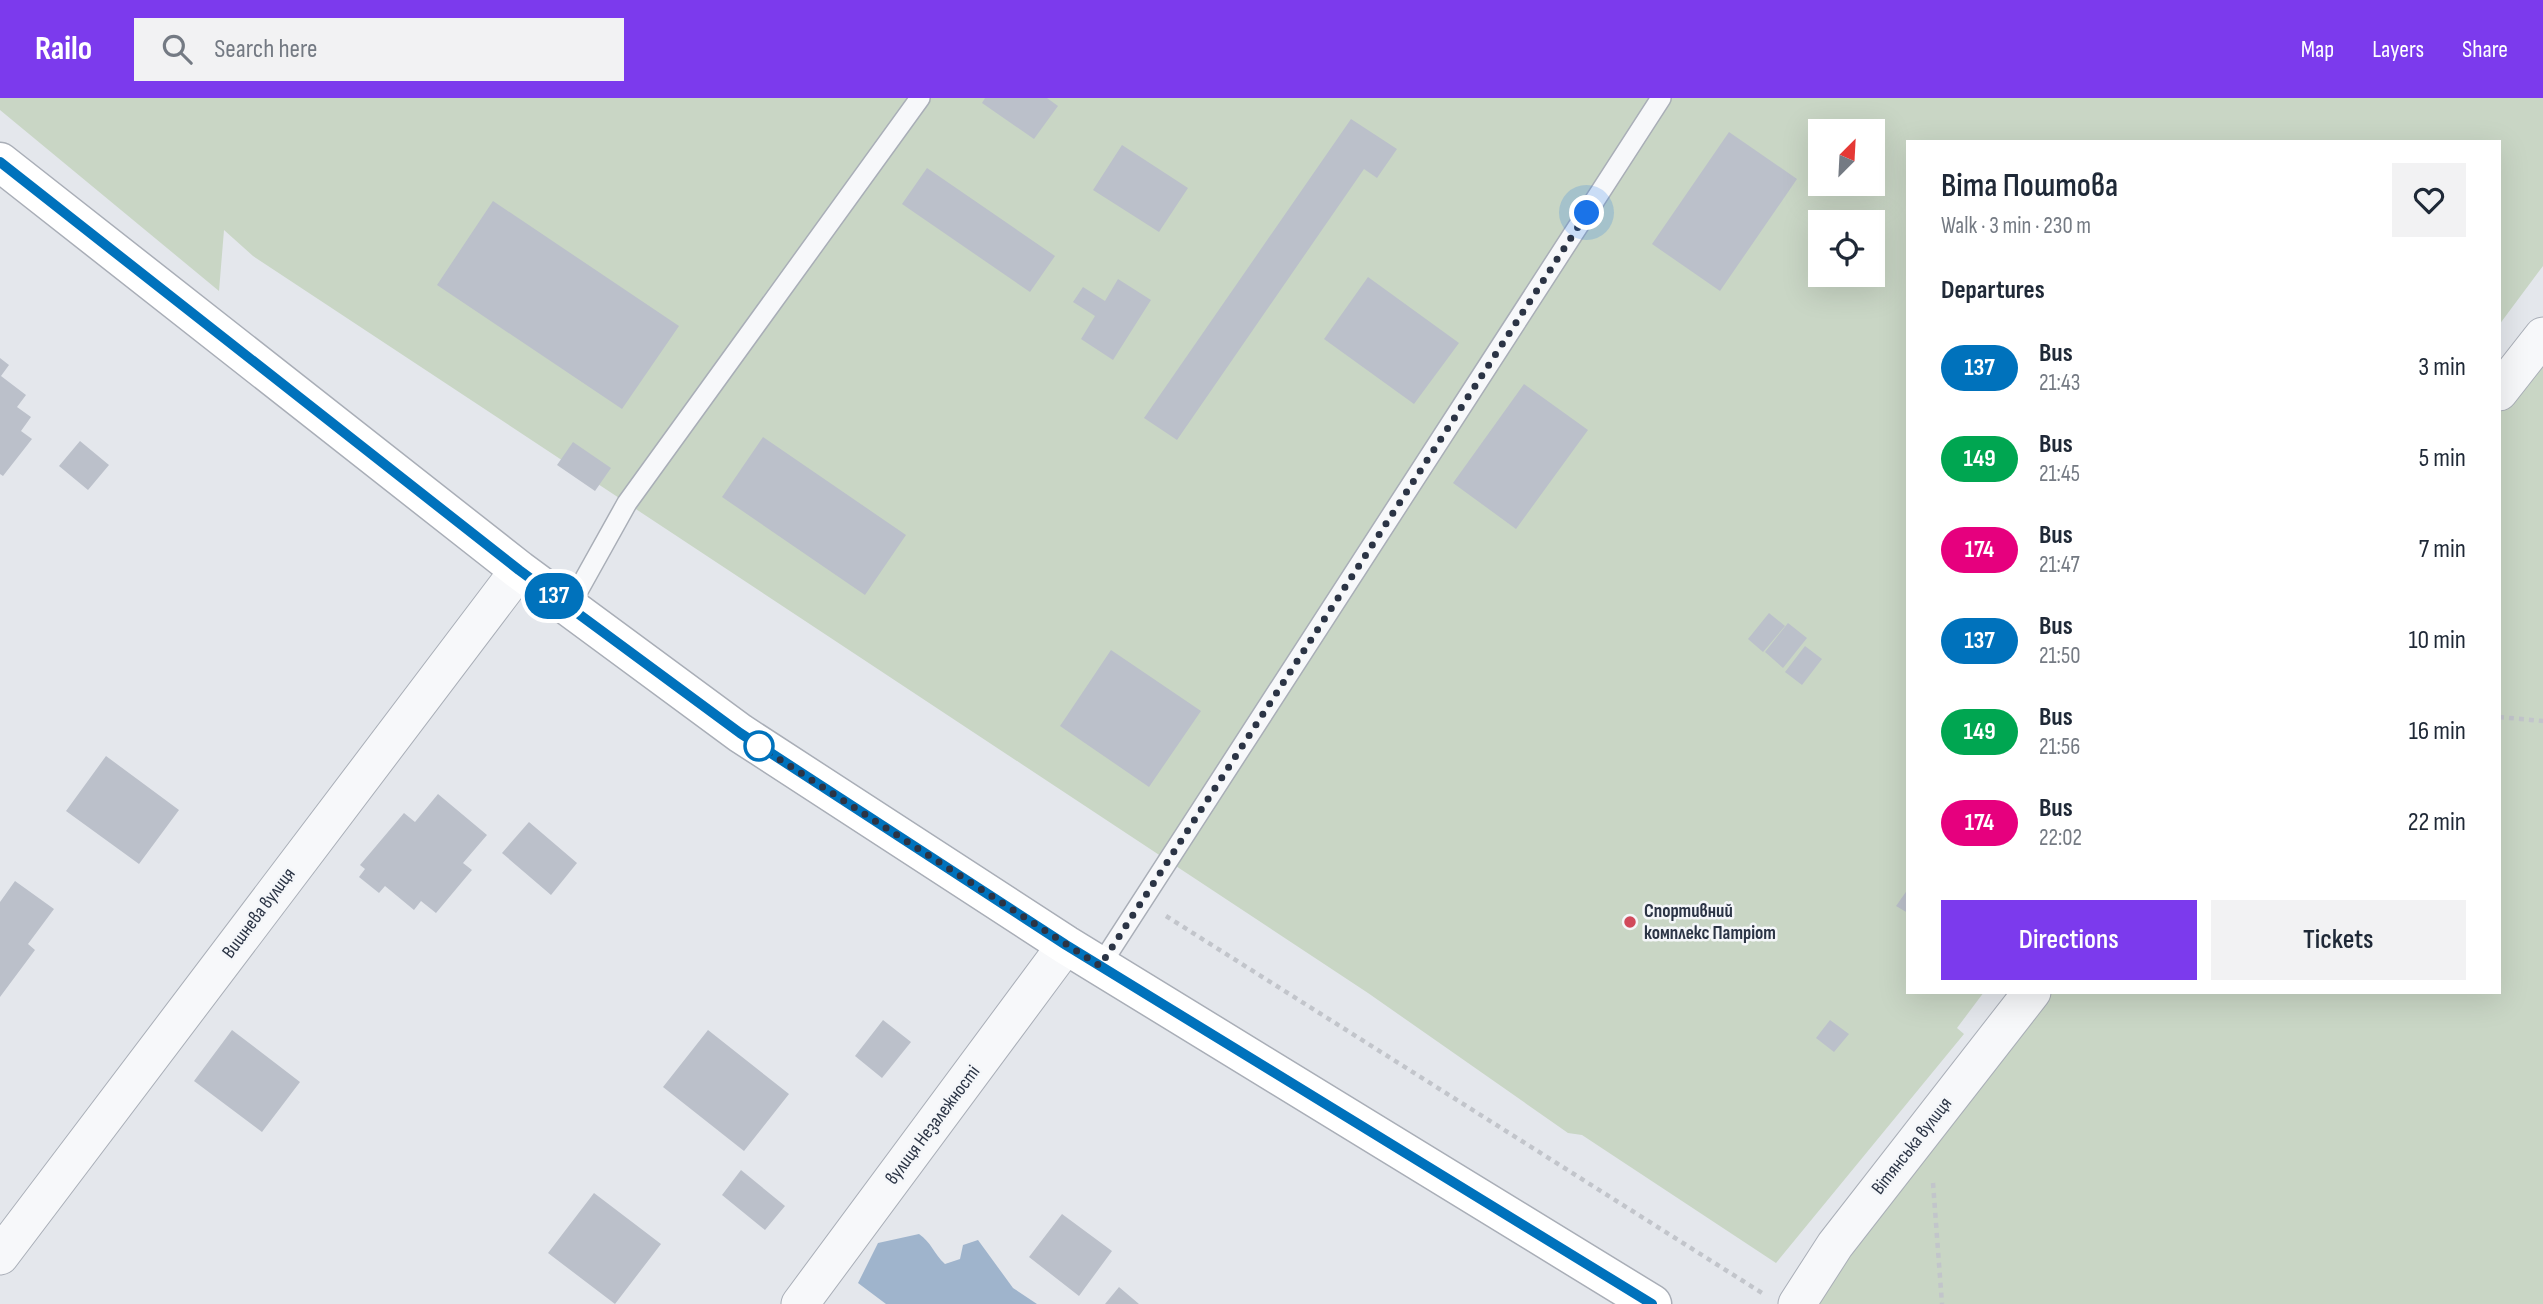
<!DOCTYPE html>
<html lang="en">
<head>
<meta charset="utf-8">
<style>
  body { margin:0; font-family:"Sofia Sans Condensed",sans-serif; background:#f2f2f3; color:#1f2937; height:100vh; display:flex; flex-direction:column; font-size:26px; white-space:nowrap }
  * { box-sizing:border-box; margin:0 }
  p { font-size:23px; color:#747a83 }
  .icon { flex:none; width:38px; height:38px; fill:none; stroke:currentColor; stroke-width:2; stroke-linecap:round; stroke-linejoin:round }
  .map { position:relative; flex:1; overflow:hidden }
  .side { position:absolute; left:1906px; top:42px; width:595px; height:854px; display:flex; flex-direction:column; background:#fff; border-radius:0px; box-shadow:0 7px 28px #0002 }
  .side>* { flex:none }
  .badge { padding:0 14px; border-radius:23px; font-size:24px; line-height:46px }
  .needle { width:46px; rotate:24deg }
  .tools { position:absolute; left:1808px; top:21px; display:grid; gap:14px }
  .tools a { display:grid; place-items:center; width:77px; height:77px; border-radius:0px; background:#fff; box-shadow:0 7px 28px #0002; font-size:35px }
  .you { position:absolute; width:35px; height:35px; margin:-18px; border:5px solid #fff; border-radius:50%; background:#1a73e8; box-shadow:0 0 0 10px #1a73e833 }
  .map>.badge { position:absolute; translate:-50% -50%; box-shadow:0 0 0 4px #fff }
  h2 { padding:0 35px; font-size:26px; line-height:63px }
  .round { display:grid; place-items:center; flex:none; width:74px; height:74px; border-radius:0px; background:#f2f2f3 }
  .overview { display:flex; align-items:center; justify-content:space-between; height:119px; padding:0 35px }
  h1 { font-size:33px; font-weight:600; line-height:52px }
  .primary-button { display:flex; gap:14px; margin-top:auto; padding:14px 35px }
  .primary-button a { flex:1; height:80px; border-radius:0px; background:#7c3aed; color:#fff; font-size:28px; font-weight:600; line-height:80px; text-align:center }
  .primary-button a+a { background:#f2f2f3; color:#1f2937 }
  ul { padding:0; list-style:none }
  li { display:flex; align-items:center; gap:21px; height:91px; padding:0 35px }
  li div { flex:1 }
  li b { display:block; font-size:26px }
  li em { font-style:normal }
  li .badge { min-width:77px; font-weight:700; text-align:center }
  header { display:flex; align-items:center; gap:42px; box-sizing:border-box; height:98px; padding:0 35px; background:#7c3aed; color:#fff }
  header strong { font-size:33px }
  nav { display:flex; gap:38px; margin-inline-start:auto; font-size:24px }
  .search { width:490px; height:63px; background:#f2f2f3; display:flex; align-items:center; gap:18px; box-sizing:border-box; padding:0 24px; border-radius:0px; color:#747a83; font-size:26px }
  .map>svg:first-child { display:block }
  .green { fill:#c9d6c5; fill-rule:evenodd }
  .water { fill:#9fb4cc }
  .building { fill:#bbc0ca }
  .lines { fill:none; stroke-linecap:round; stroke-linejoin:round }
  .lane-casing { stroke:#a9aeb7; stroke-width:22 }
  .street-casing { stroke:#a9aeb7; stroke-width:39 }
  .secondary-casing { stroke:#a9aeb7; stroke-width:41 }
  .path { stroke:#c2c5cb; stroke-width:4.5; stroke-dasharray:5 5; stroke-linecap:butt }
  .lane { stroke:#f7f8fa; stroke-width:19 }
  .street { stroke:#f7f8fa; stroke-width:37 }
  .secondary { stroke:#fff; stroke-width:38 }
  .line-casing { stroke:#fff; stroke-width:16 }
  .line { stroke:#0072bc; stroke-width:10 }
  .walk { stroke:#2b3445; stroke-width:7; stroke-dasharray:0 12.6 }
  .stop-dot { fill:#fff; stroke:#0072bc; stroke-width:3.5 }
  .poi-dot { fill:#d1495b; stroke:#f4f6f9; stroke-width:2.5 }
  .labels { text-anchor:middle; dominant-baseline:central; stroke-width:5; stroke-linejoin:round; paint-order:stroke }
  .poi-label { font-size:19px; font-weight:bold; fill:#2b3445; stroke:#f4f6f9; text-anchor:start }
  .street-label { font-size:19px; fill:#2b3445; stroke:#f4f6f9 }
</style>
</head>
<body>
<header>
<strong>Railo</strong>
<div class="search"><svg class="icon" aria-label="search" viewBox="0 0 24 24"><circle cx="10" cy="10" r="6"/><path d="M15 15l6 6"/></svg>Search here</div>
<nav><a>Map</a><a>Layers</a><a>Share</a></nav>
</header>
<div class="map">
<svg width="2543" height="1206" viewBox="0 0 2543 1206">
  <rect width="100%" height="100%" fill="#e4e7ec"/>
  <path class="green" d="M0 0H2543V168L2499 227V44H1908V894H1984L1957 930 1964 936 1776 1165 1582 1037 1568 1035 1368 895 253 158 224 132 219 193 0 12ZM1820 33H1872V86H1820ZM1820 124H1872V177H1820Z
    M2543 226V1206H1816L2018 894H2499V280Z"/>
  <path class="water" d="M919 1136C931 1144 934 1156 945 1166L960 1161 963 1147 978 1142 1013 1190 1037 1206H886L858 1185 878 1145Z"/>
  <path class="building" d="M985 0H1047L1058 8 1034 41 982 5Z
    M1351 21 1397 51 1377 80 1364 71 1177 342 1144 320Z
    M1729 34 1797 81 1720 193 1652 146Z
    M1122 47 1188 90 1159 134 1093 92Z
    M927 70 1055 158 1030 194 902 106Z
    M493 103 679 228 622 311 437 187Z
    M1368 179 1459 245 1414 306 1324 241Z
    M1118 181 1151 202 1113 262 1081 241 1095 218 1073 204 1083 189 1105 203Z
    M0 260 9 267 1 278 26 297 17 309 31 319 21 333 32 341 3 378 0 376Z
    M1524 286 1588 332 1516 431 1453 385Z
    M763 339 906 437 865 497 722 399Z
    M80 343 109 367 88 392 59 368Z
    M573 344 611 370 595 393 557 367Z
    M1769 515 1785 528 1763 554 1748 541Z
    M1788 525 1807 540 1783 570 1765 554Z
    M1805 548 1822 561 1802 587 1785 574Z
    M1111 552 1201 613 1149 689 1060 628Z
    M106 658 179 712 139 766 66 713Z
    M438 696 487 737 463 765 472 772 436 815 421 803 414 812 385 788 379 795 359 779 365 771 360 767 404 715 415 724Z
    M529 724 577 765 551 797 502 755Z
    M15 783 54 811 28 846 35 852 0 899V804Z
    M1908 791V815L1896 808Z
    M883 922 911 944 882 980 855 958Z
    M1830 922 1849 936 1834 954 1816 940Z
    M232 932 300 984 262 1034 194 983Z
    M708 932 789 996 744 1053 663 989Z
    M741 1072 785 1108 765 1132 722 1097Z
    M594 1095 661 1146 615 1206 548 1155Z
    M1062 1116 1112 1153 1079 1198 1029 1159Z
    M1119 1189 1139 1206H1105Z"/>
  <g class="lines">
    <g class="lane-casing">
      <path id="lane" d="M569 509 627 405 920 0
        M1100 868 1661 0"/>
    </g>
    <g class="street-casing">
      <path id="street" d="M2499 294 2543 238
        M0 1158 519 472
        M800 1206 1066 847
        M1797 1206 1835 1147 2032 894"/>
    </g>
    <g class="secondary-casing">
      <path id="secondary" d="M0 64 519 472 740 635 1066 847 1652 1206"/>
    </g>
    <path class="path" d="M2499 619 2543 623
      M1166 818 1762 1195
      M1933 1085 1942 1206"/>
    <use href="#lane" class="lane"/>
    <use href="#street" class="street"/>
    <use href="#secondary" class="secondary"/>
  </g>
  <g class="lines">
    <g class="line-casing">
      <path id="line" d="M0 64 519 472 740 635 1066 847 1652 1206"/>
    </g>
    <use href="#line" class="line"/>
    <path class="walk" d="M759 648 1100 868 1587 115"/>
  </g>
  <circle class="stop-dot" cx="759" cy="648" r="14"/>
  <circle class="poi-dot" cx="1630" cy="824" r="7"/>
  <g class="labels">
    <g class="poi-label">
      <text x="1644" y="813">Спортивний<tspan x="1644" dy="22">комплекс Патріот</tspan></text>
    </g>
    <g class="street-label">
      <text transform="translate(259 815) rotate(-53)">Вишнева вулиця</text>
      <text transform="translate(933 1027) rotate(-53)">вулиця Незалежності</text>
      <text transform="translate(1912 1048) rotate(-52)">Вітянська вулиця</text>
    </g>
  </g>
</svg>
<div class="tools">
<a><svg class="needle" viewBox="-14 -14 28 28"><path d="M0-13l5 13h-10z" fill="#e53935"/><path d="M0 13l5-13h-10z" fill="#747a83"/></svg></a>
<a><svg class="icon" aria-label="locate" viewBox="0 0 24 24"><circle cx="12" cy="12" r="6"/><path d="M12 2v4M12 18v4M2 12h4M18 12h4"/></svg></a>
</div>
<div class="you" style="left:1587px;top:115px"></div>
<b class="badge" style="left:554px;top:498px;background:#0072bc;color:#fff">137</b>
<section class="side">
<div class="overview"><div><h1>Віта Поштова</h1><p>Walk · 3 min · 230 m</p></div><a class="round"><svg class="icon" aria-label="heart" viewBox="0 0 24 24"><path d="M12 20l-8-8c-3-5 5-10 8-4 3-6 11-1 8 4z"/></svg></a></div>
<h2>Departures</h2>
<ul>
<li><span class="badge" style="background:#0072bc;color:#fff">137</span><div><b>Bus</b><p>21:43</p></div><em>3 min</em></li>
<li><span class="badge" style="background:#00a651;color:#fff">149</span><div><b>Bus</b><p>21:45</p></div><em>5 min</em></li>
<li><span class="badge" style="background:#e6007e;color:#fff">174</span><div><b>Bus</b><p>21:47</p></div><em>7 min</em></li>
<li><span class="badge" style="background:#0072bc;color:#fff">137</span><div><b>Bus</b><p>21:50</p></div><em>10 min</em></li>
<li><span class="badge" style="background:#00a651;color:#fff">149</span><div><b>Bus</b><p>21:56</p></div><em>16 min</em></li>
<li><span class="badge" style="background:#e6007e;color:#fff">174</span><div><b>Bus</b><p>22:02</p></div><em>22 min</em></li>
</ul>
<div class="primary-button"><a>Directions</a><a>Tickets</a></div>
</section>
</div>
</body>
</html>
